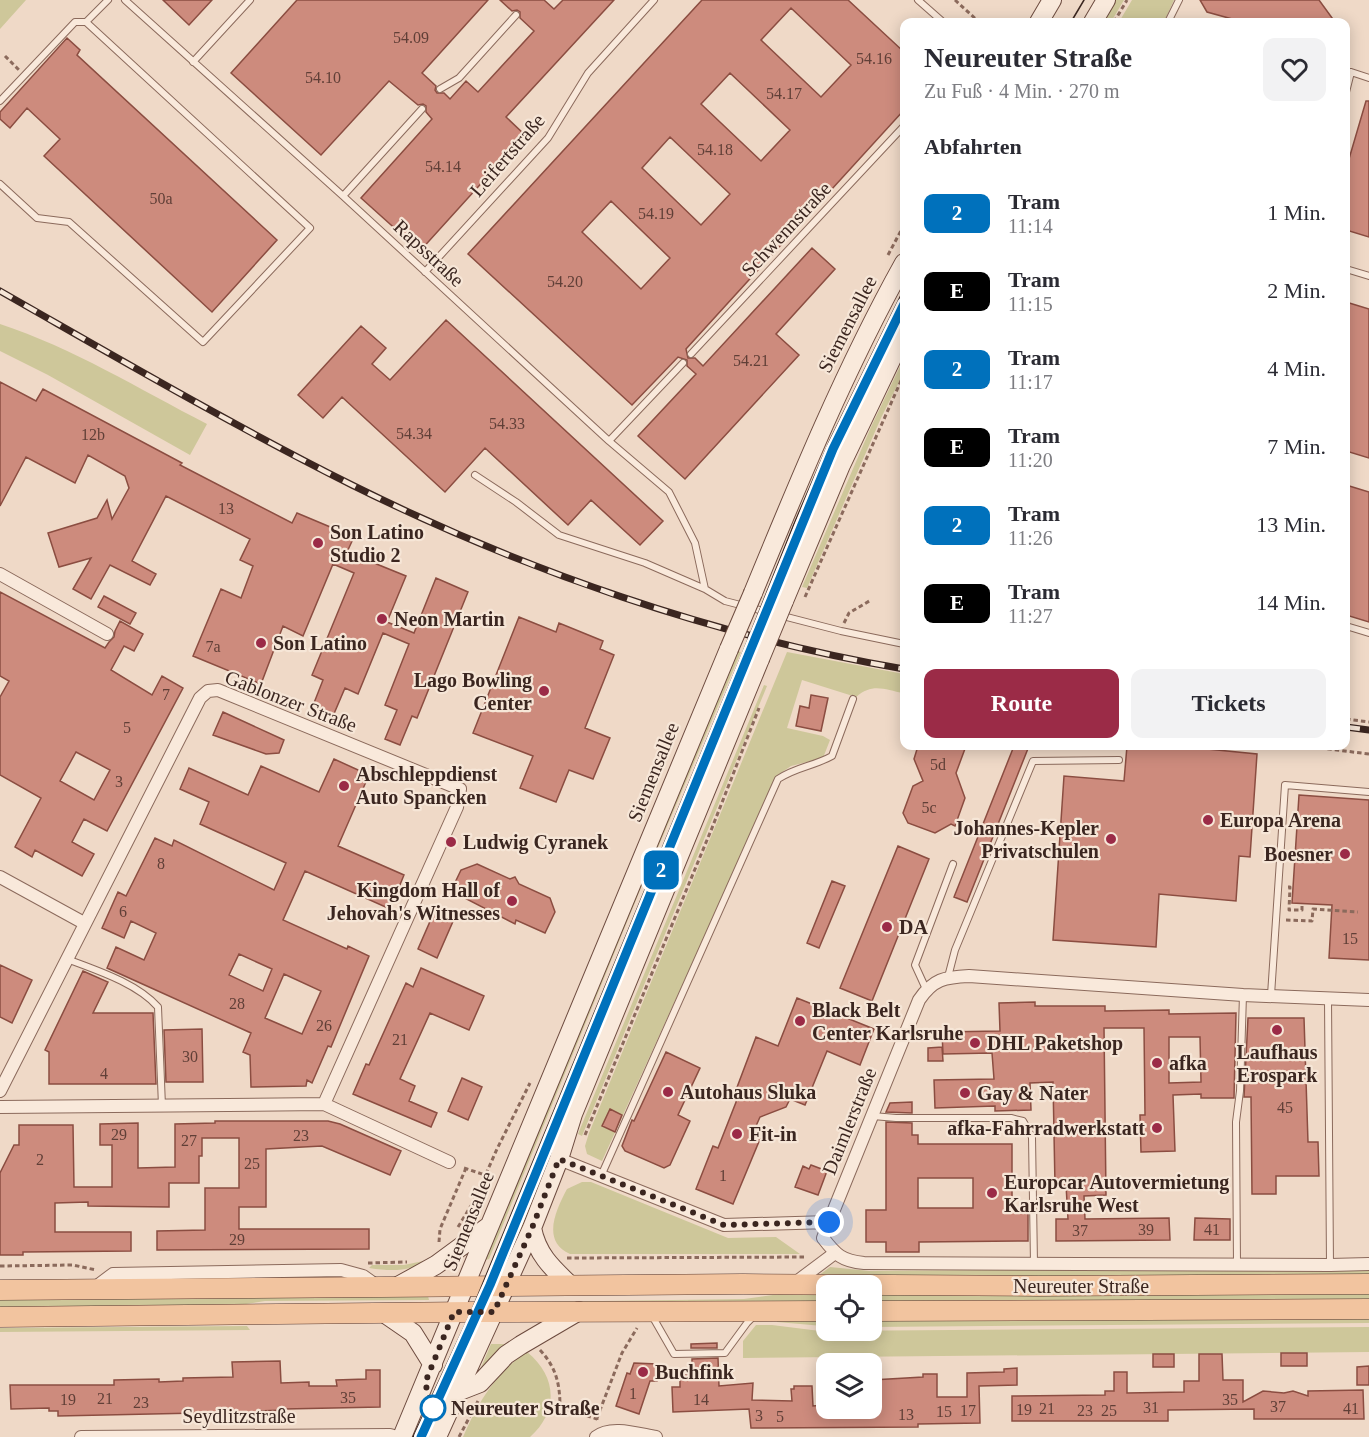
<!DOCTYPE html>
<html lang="de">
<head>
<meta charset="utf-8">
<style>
  body { margin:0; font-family:Georgia,serif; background:#f2f2f3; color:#2b2b33; height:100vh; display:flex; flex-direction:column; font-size:22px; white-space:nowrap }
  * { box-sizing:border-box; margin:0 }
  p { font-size:20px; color:#7c7c81 }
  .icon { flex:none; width:33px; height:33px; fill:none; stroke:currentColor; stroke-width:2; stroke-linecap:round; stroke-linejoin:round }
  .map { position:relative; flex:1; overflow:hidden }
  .details { position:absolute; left:900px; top:18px; width:450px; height:732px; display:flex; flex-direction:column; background:#fff; border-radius:12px; box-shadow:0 3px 15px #0003 }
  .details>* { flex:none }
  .badge { padding:0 12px; border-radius:9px; font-size:21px; line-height:39px }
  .tools { position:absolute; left:816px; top:1275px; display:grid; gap:12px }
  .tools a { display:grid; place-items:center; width:66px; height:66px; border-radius:12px; background:#fff; box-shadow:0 3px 15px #0003; font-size:30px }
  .you { position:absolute; width:30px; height:30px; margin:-15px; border:4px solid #fff; border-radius:50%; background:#1a73e8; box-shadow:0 0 0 9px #1a73e833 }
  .map>.badge { position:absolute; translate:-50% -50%; box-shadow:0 0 0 3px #fff }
  h2 { padding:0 24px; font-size:22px; line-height:54px }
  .round { display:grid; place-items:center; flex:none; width:63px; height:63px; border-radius:12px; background:#f2f2f3 }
  .overview { display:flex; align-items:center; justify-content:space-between; height:102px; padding:0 24px }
  h1 { font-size:28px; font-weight:700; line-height:45px }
  .button { display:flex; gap:12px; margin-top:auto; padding:12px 24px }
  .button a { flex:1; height:69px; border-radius:12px; background:#9b2b47; color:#fff; font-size:24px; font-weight:700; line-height:69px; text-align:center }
  .button a+a { background:#f2f2f3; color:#2b2b33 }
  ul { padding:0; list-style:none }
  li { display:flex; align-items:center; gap:18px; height:78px; padding:0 24px }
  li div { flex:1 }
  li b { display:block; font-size:22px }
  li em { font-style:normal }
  li .badge { min-width:66px; font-weight:700; text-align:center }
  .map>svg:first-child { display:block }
  .green { fill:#cec79a }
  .building { fill:#cd8b7d; stroke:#8b4d41; stroke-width:1.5; fill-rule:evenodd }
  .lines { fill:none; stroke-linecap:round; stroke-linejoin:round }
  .service-casing { stroke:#8b6a5c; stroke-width:8 }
  .minor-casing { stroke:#8b6a5c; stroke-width:14 }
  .secondary-casing { stroke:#6d4b3f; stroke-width:20 }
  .primary-casing { stroke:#593930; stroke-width:21 }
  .path { stroke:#8b6a5c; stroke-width:3; stroke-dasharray:4.5 3; stroke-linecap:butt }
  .service { stroke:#f9e9db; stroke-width:6 }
  .minor { stroke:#f9e9db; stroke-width:12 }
  .secondary { stroke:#f9e9db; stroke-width:18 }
  .primary { stroke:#f2c49f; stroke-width:20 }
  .tram { stroke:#3b2620; stroke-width:1.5 }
  .rail-casing { stroke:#3b2620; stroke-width:7 }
  .rail { stroke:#f6e6d7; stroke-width:4.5; stroke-dasharray:14; stroke-linecap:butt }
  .secondary-bridge-casing { stroke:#6d4b3f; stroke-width:20; stroke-linecap:butt }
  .secondary-bridge { stroke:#f9e9db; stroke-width:18 }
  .line-casing { stroke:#fff; stroke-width:14 }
  .line { stroke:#0071bc; stroke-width:9 }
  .walk { stroke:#3b2620; stroke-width:6; stroke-dasharray:0 10.8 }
  .poi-dot { fill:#9b2b47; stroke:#f6e6d7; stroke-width:2 }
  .stop-dot { fill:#fff; stroke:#0071bc; stroke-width:3 }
  .labels { text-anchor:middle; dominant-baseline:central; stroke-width:4.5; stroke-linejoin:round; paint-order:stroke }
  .number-label { font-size:16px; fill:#603f37 }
  .street-label { font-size:20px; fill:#3b2620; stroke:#f6e6d7 }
  .poi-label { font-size:20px; font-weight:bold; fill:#3b2620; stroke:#f6e6d7; text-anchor:start }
  .stop-label { font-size:20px; font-weight:bold; fill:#3b2620; stroke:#f6e6d7; text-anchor:start }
</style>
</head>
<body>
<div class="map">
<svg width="1369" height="1437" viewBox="0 0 1369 1437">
  <rect width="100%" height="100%" fill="#efd9c7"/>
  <path class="green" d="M0 0H26L0 29Z
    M1115 0H1124L1111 22H1102Z
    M1132 0H1174L1164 22H1119Z
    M0 324C73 348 139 389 207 424L190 455 48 375 0 351Z
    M904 358V372L881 418 807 588 802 587 871 427Z
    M736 651 741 652 643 883 489 1259 485 1260Z
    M787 652 904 674V693C885 690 873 682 856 697L802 680 787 728 823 736 830 740 823 758 791 766 778 775 602 1161 587 1154 585 1146 589 1133Z
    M753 655 515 1259H504L623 964Z
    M764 685 767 686 582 1136 578 1134Z
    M582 1182H591L728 1238 776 1237 800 1254H570C541 1241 556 1210 567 1189Z
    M433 1259C408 1271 396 1272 369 1268L372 1265H404Z
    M830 1267 869 1271 1369 1267V1275L928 1278 818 1276Z
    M1369 1292V1299L872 1303V1293Z
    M787 1293H826V1304L531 1306 532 1302 744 1299Z
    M428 1296 429 1300 265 1301 233 1306 0 1311V1299Z
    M1369 1318V1323L872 1327V1321Z
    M777 1321H823V1326L777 1322Z
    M756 1325H772L820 1331 1369 1327V1352L743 1358V1341Z
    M247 1326 250 1330 0 1332V1328Z
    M491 1344H508L480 1370Z
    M527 1352C557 1376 559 1411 530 1437H463C477 1404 496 1372 527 1352Z"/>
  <path class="building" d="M163 0H212L189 25Z
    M297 0H488L422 73 436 86 435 90 437 93H444L450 99 466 81 478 92 534 31 520 18V12L517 10 512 11 500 0H544L554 9 563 0H614L506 117 525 135 420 251 361 198 432 119 426 112V106L423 104 418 105 389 81 321 155 231 73Z
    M702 0H848L904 52V110L686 349 688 358H695L703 366 812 248 835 269 776 334 799 355 685 479 638 436 696 374 687 366V360L678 357 632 405 468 254ZM791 8 851 65 821 97 761 40ZM730 73 790 130 761 161 701 104ZM670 137 730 194 701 225 642 168ZM611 201 670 258 641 289 582 232Z
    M1200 0H1319L1335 22H1243L1207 12Z
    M67 38 80 50 77 55 277 240 212 312 44 156 60 139 27 108 10 128 0 119V112Z
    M1366 101H1369V237L1346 230V169Z
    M1346 302 1369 309V458L1346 451Z
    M446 320 663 521 640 545 591 500 568 525 485 448 445 492 342 397 323 418 298 395 361 326 386 348 372 364 390 380Z
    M0 382 36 401 43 389 182 463 180 465 292 523 297 513 354 537 347 552 406 576 387 622 414 633 436 578 468 592 417 718 412 716 400 745 385 739 397 710 385 705 409 644 383 633 358 694 345 688 333 716 312 708 323 680 312 675 354 573 333 564 303 636 283 626 261 684 193 656 221 589 241 598 253 566 240 560 250 539 166 496 132 561 156 574 150 585 110 565 91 599 73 589 91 558 59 567 48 533 97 518 107 500 112 519 129 488 125 476 88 455 75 483 26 457 0 506Z
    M1346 485 1369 492V622L1346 615Z
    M0 592 105 648 109 642 114 637 115 631 120 621 143 634 134 651 124 646 111 670 152 695 162 676 183 688 107 831 84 819 72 842 94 854 82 876 35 850 32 857 15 847 41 798 0 775V697L9 681 0 676ZM76 752 110 770 94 800 60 781Z
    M104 596 136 613 130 624 98 607Z
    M519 617 556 632 559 623 603 641 600 649 614 655 585 728 610 738 593 779 569 770 556 802 520 788 533 756 473 733Z
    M811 695 828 698 821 731 796 726 800 706 809 708Z
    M223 712 284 740 279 753 266 754 213 735Z
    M918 746H966L956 773 965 798 955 826 951 824 935 833 908 823 903 813 913 786 923 781 914 759Z
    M1014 746H1029L967 902 954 897Z
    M1127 746H1177L1257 754 1250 857 1239 856 1236 901 1159 894 1156 947 1053 940 1064 776 1124 781Z
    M334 759 369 775 338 846 404 875 390 909 305 871 283 920 347 949 348 946 369 956 331 1047 328 1046 312 1083 307 1080 306 1086 251 1087 250 1055 243 1052 251 1033 107 968 116 947 144 960 156 933 131 921 124 938 102 928 118 892 126 896 155 838 172 846 174 840 274 890 286 863 200 824 209 802 180 789 189 768 248 795 261 766 319 792ZM239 954 272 969 263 991 229 975ZM284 974 321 991 302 1034 265 1018Z
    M1299 795 1369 800V960L1329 958 1332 905 1292 903Z
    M898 846 929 859 872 1001 840 988Z
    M477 864 510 879 515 877 519 884 550 898 555 912 545 933 516 920 515 924 451 891 461 870Z
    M832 881 845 886 819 948 807 943Z
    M435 910 454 919 437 958 418 949Z
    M0 965 32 980 12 1023 0 1017Z
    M421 968 484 996 469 1030 430 1013 400 1079 415 1086 409 1101 437 1113 431 1127 353 1094 366 1064 369 1065 406 983 413 987Z
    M83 971 108 982 93 1013H153L156 1084H49V1052L45 1050Z
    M797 998 874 1029 860 1065 827 1051 805 1105 790 1099 786 1107 760 1117 752 1135 760 1139 733 1204 696 1189 713 1146 718 1148 740 1092 736 1090 756 1037 778 1046Z
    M1035 1002V1006H1105V1011L1169 1010V1014L1236 1013 1234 1098H1201V1094L1173 1095 1175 1151 1141 1152 1140 1115H1145L1144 1028H1104L1106 1195 1084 1196 1085 1219 1169 1218 1170 1240 1056 1241V1219H1068L1066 1185H1055L1053 1082 1030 1083 1031 1110 995 1111V1106L935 1108 934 1080 994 1079 992 1053 943 1054 942 1032 1000 1031 999 1003ZM1169 1037H1200L1201 1082 1169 1083Z
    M1248 1018H1304L1308 1142H1318L1319 1176H1276V1194H1252L1251 1097H1244Z
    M202 1029 203 1082H166L164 1030Z
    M942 1047 943 1061H928V1048Z
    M666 1052 700 1068 678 1115 690 1121 670 1165 664 1168 625 1151 622 1146 632 1120 634 1121Z
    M462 1078 482 1087 468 1120 448 1111Z
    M912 1102V1113L886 1112 890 1103Z
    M610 1109 622 1115 615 1132 602 1126Z
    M215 1121H328L340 1124 401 1151 390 1175 322 1146 266 1149V1207H239V1229H369V1249L157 1250V1231L205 1230V1188H239V1138H202V1156H199V1183H169V1207L88 1206V1202L55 1203V1232H131V1251L23 1252V1255H0V1173L14 1145H19V1125H73L74 1187H112V1145H100V1124L138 1123V1168L175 1167V1124L215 1123Z
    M886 1122 912 1123V1135H918V1144H1012V1209H1028V1241L919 1242V1252H886V1242H866V1210H886ZM918 1178H973V1208H918Z
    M811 1165 827 1171 818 1195 795 1187 803 1166 809 1169Z
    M1195 1218 1230 1219V1240H1194Z
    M717 1343V1348H691V1344Z
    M1281 1353H1307V1366H1281Z
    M1153 1354H1174V1367H1153Z
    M1199 1354H1222L1223 1380H1243V1402L1263 1391 1284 1393 1293 1391 1308 1396V1391L1363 1390 1364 1419H1254V1409L1168 1410V1421H1012V1396L1105 1395V1391H1114V1372H1127V1393L1184 1392V1381H1199Z
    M718 1358 719 1386 753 1383 752 1400 792 1401 791 1389H794V1386H812L813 1406 824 1405V1408H872V1380L923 1377V1374H937V1397H967V1373L1004 1372V1369L1017 1368V1385L979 1386 980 1423 918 1424V1427L751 1428 749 1409 673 1412 672 1387H680V1374H692V1359Z
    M280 1361 281 1383 309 1382V1386H337L336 1380 366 1379V1370H380V1407L285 1409V1410L258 1411V1413H255V1416L242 1417V1414L198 1413 58 1416V1411H49V1408L11 1409 10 1385H114V1380L159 1379V1382L183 1381V1378L233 1377 232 1362Z
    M634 1363 657 1364V1381H650L639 1414 616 1406 627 1373 630 1374Z
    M1369 1366V1385H1357V1367Z"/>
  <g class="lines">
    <g class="service-casing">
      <path id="service" d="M125 0 343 196 609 441 669 492 695 543 705 589 725 601 841 631 904 644
        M918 0 943 22
        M86 22 108 0
        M1168 22 1179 0
        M193 62 250 0
        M440 89 459 78 516 15
        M1346 92 1351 72 1369 78
        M0 101 75 22H86L310 228 203 342 69 222 37 218 0 184
        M343 196 422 109
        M1346 269 1369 276
        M425 272 548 138 588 73 654 0
        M691 354 904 126
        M609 441 683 363
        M475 475 516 502 559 535 645 563 705 589
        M1346 626 1369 633
        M67 959C96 970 137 983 158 1007L162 1106
        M948 977 955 950 1033 761 1119 760
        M926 989 915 965 953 864
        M1271 995 1285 785 1369 792
        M1328 999 1330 1265
        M873 1116 896 1118H1011L1023 1121 1032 1137 1034 1264
        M601 1176 778 779C796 767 814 766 832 756L853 699
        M1237 1265 1236 1122 1240 1091 1243 995
        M651 1314 674 1354 725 1353 747 1323 753 1317"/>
    </g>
    <g class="minor-casing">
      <path id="minor" d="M0 574 107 634
        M0 877 84 923
        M0 1091 200 698 208 691 218 690 460 789 457 807 324 1104 0 1107
        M324 1104 449 1162
        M559 1159 724 1225 829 1222 919 1000C933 979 945 977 969 976L1243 995 1369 1000
        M829 1222 823 1238C836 1255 842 1261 864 1263L1330 1265 1369 1264
        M795 1283 835 1253
        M93 1289 113 1274 341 1270 363 1276 377 1286
        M81 1437 390 1435 397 1437
        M596 1437C611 1425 638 1434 656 1437"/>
    </g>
    <g class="secondary-casing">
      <path id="secondary" d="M1039 22 1052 0
        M1093 22 1106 0
        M753 593C799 481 845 369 904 263
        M784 601 841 465 904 333
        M532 1228C537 1254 551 1267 570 1285
        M398 1286 436 1265 489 1226
        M384 1313 413 1333 433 1365
        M457 1392 480 1383 506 1355 521 1345 579 1311
        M402 1437 729 649
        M437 1437 532 1228 559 1159 573 1114 760 659"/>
    </g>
    <g class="primary-casing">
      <path id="primary" d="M0 1290 743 1284 1038 1286 1369 1284
        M872 1311 1369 1309
        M0 1317 471 1312 826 1311"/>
    </g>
    <path class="path" d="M955 0 979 22
      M1114 22 1127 0
      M5 56 19 70
      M888 255 904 225
      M805 597 904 374
      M844 623 849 613 871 600
      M1346 719 1369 722
      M1305 746 1369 754
      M1288 887H1290L1289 910H1302V904
      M1286 920 1312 921 1313 909 1358 912
      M585 1135 712 828 759 708
      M464 1168 485 1175
      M458 1227 474 1201 497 1149 530 1083
      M439 1242 440 1229 466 1168
      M567 1258 807 1257
      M368 1263 407 1262
      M0 1266 73 1265 96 1270
      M818 1329 826 1330
      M540 1350C556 1367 560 1384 560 1407L597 1419 598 1422
      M597 1418 622 1353 637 1328
      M459 1437 478 1401"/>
    <use href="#service" class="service"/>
    <use href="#minor" class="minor"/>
    <use href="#secondary" class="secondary"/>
    <use href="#primary" class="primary"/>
    <path class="tram" d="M1071 22 1084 0
      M413 1437 471 1312 743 652 794 524 830 440 904 289"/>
    <g class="rail-casing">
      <path id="rail" d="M0 291C116 357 232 425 352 485 523 570 716 637 904 669
        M1346 727 1369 730"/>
    </g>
    <use href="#rail" class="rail"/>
    <g class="secondary-bridge-casing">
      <path id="secondary-bridge" d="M729 649 753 593
        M760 659 784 601"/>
    </g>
    <use href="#secondary-bridge" class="secondary-bridge"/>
  </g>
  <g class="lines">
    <g class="line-casing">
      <path id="line" d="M421 1437 490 1285 833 449 904 304"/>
    </g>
    <use href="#line" class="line"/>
    <path class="walk" d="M433 1408 425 1383 454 1312H494L532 1228 559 1159 724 1225 829 1222"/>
  </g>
  <g class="poi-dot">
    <circle cx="318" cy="543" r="6"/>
    <circle cx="382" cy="619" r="6"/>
    <circle cx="261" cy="643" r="6"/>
    <circle cx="544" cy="691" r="6"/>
    <circle cx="344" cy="786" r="6"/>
    <circle cx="1208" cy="820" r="6"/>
    <circle cx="1111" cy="839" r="6"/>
    <circle cx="451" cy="842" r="6"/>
    <circle cx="1345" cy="854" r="6"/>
    <circle cx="512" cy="901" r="6"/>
    <circle cx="887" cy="927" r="6"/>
    <circle cx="800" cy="1021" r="6"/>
    <circle cx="1277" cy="1030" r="6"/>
    <circle cx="975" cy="1043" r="6"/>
    <circle cx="1157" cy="1063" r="6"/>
    <circle cx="668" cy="1092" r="6"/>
    <circle cx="965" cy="1093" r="6"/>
    <circle cx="1157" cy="1128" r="6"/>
    <circle cx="737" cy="1134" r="6"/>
    <circle cx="992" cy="1193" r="6"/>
    <circle cx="643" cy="1372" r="6"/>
  </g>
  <circle class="stop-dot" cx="433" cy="1408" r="12"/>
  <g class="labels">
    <g class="number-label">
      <text x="411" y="37">54.09</text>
      <text x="874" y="58">54.16</text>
      <text x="323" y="77">54.10</text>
      <text x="784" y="93">54.17</text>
      <text x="715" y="149">54.18</text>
      <text x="443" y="166">54.14</text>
      <text x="161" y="198">50a</text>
      <text x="656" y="213">54.19</text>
      <text x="565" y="281">54.20</text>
      <text x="751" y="360">54.21</text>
      <text x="507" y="423">54.33</text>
      <text x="414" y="433">54.34</text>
      <text x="93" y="434">12b</text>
      <text x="226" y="508">13</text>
      <text x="213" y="646">7a</text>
      <text x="166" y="694">7</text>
      <text x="127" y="727">5</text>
      <text x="938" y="764">5d</text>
      <text x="119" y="781">3</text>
      <text x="929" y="807">5c</text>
      <text x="161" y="863">8</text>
      <text x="123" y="911">6</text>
      <text x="1350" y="938">15</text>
      <text x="237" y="1003">28</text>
      <text x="324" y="1025">26</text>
      <text x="400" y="1039">21</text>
      <text x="190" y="1056">30</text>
      <text x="104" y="1073">4</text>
      <text x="1285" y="1107">45</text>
      <text x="119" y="1134">29</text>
      <text x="301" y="1135">23</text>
      <text x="189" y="1140">27</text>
      <text x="40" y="1159">2</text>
      <text x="252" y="1163">25</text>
      <text x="723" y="1175">1</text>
      <text x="1146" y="1229">39</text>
      <text x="1212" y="1229">41</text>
      <text x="1080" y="1230">37</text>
      <text x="237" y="1239">29</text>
      <text x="633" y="1393">1</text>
      <text x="348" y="1397">35</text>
      <text x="105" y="1398">21</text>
      <text x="68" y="1399">19</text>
      <text x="701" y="1399">14</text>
      <text x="1230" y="1399">35</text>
      <text x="141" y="1402">23</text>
      <text x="1278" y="1406">37</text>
      <text x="1151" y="1407">31</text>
      <text x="1047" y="1408">21</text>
      <text x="1351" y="1408">41</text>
      <text x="1024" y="1409">19</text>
      <text x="968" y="1410">17</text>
      <text x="1085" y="1410">23</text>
      <text x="1109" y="1410">25</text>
      <text x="944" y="1411">15</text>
      <text x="906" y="1414">13</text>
      <text x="759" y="1415">3</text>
      <text x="780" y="1416">5</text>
    </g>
    <g class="street-label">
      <text transform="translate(507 155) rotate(-49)">Leifertstraße</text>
      <text transform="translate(786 229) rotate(-47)">Schwennstraße</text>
      <text transform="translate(429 253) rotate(43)">Rapsstraße</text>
      <text transform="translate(847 324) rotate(-63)">Siemensallee</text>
      <text transform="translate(291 701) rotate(21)">Gablonzer Straße</text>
      <text transform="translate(653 772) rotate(-68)">Siemensallee</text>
      <text transform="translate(849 1121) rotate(-68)">Daimlerstraße</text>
      <text transform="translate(468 1221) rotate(-68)">Siemensallee</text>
      <text x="1081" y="1286">Neureuter Straße</text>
      <text x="239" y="1416">Seydlitzstraße</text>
    </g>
    <g class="poi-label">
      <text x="330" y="532">Son Latino<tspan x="330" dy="23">Studio 2</tspan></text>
      <text x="394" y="619">Neon Martin</text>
      <text x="273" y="643">Son Latino</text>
      <text x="532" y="680" text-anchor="end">Lago Bowling<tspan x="532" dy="23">Center</tspan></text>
      <text x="356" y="774">Abschleppdienst<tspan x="356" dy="23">Auto Spancken</tspan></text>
      <text x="1220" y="820">Europa Arena</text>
      <text x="1099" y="828" text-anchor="end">Johannes-Kepler<tspan x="1099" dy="23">Privatschulen</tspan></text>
      <text x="463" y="842">Ludwig Cyranek</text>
      <text x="1333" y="854" text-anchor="end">Boesner</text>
      <text x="500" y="890" text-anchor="end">Kingdom Hall of<tspan x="500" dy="23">Jehovah's Witnesses</tspan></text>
      <text x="899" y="927">DA</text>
      <text x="812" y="1010">Black Belt<tspan x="812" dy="23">Center Karlsruhe</tspan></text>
      <text x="987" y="1043">DHL Paketshop</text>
      <text x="1277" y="1052" text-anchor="middle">Laufhaus<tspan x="1277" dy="23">Erospark</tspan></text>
      <text x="1169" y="1063">afka</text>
      <text x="680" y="1092">Autohaus Sluka</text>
      <text x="977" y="1093">Gay &amp; Nater</text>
      <text x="1145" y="1128" text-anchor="end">afka-Fahrradwerkstatt</text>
      <text x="749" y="1134">Fit-in</text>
      <text x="1004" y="1182">Europcar Autovermietung<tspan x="1004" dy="23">Karlsruhe West</tspan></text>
      <text x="655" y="1372">Buchfink</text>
    </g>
    <g class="stop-label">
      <text x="451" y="1408">Neureuter Straße</text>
    </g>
  </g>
</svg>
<div class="tools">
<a><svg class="icon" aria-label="locate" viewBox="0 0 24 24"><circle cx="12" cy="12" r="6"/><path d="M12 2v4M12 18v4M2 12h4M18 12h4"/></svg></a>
<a><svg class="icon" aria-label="layers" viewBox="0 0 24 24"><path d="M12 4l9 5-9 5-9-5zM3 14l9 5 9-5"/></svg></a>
</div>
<div class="you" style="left:829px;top:1222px"></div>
<b class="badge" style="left:661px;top:870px;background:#0071bc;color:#fff">2</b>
<section class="details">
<div class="overview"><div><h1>Neureuter Straße</h1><p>Zu Fuß · 4 Min. · 270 m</p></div><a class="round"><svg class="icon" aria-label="heart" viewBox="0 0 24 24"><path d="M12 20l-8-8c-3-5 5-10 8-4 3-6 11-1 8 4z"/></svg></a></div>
<h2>Abfahrten</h2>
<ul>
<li><span class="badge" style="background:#0071bc;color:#fff">2</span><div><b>Tram</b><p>11:14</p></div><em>1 Min.</em></li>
<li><span class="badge" style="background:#000;color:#fff">E</span><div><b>Tram</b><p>11:15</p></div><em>2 Min.</em></li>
<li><span class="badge" style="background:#0071bc;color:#fff">2</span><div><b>Tram</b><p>11:17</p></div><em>4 Min.</em></li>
<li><span class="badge" style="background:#000;color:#fff">E</span><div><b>Tram</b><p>11:20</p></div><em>7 Min.</em></li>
<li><span class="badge" style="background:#0071bc;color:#fff">2</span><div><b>Tram</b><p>11:26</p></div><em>13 Min.</em></li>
<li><span class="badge" style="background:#000;color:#fff">E</span><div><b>Tram</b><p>11:27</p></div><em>14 Min.</em></li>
</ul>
<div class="button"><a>Route</a><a>Tickets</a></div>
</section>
</div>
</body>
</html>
